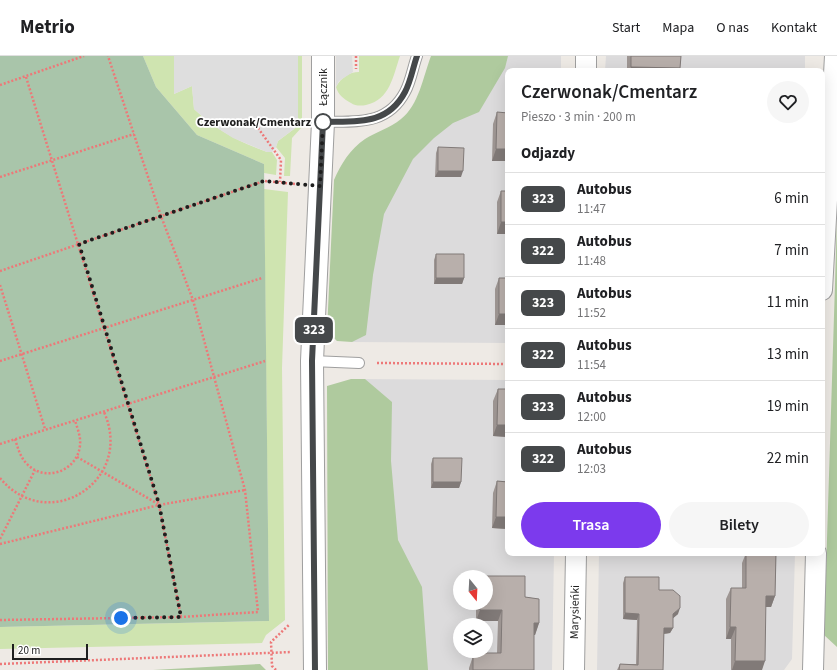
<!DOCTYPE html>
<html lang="pl">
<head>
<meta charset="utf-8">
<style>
  body { margin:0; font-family:"Source Sans 3",sans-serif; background:#f6f6f6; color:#202124; height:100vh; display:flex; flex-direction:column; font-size:15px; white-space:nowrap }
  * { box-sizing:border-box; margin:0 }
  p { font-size:13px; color:#757577 }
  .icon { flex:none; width:22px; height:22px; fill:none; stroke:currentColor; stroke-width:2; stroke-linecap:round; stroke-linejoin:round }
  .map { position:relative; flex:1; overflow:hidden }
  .drawer { position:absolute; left:505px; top:12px; width:320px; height:488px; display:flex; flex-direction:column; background:#fff; border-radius:8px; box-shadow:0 4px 16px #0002 }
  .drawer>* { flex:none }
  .badge { padding:0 8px; border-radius:6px; font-size:14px; line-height:26px }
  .needle { width:26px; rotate:162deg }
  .fabs { position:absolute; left:453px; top:514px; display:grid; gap:8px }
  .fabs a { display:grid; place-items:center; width:40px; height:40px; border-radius:50%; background:#fff; box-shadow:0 4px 16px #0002; font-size:20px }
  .scale { position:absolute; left:12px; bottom:10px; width:76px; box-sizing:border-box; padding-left:4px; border:2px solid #1e1e1e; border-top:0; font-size:11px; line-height:14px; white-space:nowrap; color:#1e1e1e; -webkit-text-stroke:3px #fff; paint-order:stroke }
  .you { position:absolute; width:20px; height:20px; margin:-10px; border:3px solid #fff; border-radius:50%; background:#1a73e8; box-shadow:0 0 0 6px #1a73e833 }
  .map>.badge { position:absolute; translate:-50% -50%; box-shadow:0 0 0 2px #fff }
  h2 { padding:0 16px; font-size:15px; line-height:36px }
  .round { display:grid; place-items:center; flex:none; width:42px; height:42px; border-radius:21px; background:#f6f6f6 }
  .head { display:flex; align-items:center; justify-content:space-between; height:68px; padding:0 16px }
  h1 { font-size:19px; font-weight:600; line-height:30px }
  .button { display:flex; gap:8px; margin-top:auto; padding:8px 16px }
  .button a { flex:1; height:46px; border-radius:24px; background:#7c3aed; color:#fff; font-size:16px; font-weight:600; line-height:46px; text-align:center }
  .button a+a { background:#f6f6f6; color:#202124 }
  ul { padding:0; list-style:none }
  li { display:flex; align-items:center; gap:12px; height:52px; padding:0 16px; border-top:1px solid #e0e0e0 }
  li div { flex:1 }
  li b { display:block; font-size:15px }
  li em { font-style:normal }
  li .badge { min-width:44px; font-weight:700; text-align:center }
  header { display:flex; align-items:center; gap:24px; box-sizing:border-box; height:56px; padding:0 20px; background:#fff; border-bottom:1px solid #e0e0e0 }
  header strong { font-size:19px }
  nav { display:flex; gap:22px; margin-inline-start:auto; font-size:14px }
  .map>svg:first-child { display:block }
  .residential { fill:#dcdbdc; fill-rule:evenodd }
  .grass { fill:#cfe4b0 }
  .forest { fill:#afca9e }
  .cemetery { fill:#a9c5aa }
  .parking { fill:#dedede }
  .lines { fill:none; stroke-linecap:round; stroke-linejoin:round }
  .service-casing { stroke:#9f9f9f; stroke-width:12 }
  .minor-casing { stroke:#9f9f9f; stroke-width:22 }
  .tertiary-casing { stroke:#9f9f9f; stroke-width:24 }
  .path { stroke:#ed7878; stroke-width:2.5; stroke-dasharray:2 2; stroke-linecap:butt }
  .service { stroke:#fff; stroke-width:10 }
  .minor { stroke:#fff; stroke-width:20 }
  .tertiary { stroke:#fff; stroke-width:22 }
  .wall { fill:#9e9693 }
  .shaded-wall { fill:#817a78 }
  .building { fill:#b8afab; stroke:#817a78 }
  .line-casing { stroke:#fff; stroke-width:9 }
  .line { stroke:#45484a; stroke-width:6 }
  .walk { stroke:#1e1e1e; stroke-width:4; stroke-dasharray:0 7.2 }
  .stop-dot { fill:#fff; stroke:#45484a; stroke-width:2 }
  .labels { text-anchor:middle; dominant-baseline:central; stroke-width:3.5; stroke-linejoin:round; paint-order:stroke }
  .street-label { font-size:12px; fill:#1e1e1e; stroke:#fff }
  .stop-label { font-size:12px; font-weight:bold; fill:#1e1e1e; stroke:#fff; text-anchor:end }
</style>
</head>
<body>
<header>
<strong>Metrio</strong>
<nav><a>Start</a><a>Mapa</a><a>O nas</a><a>Kontakt</a></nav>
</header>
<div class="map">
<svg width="837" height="614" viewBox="0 0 837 614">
  <rect width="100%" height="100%" fill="#eeeae5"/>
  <path class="residential" d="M466 0H561V15H508V287L352 286V108L387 81Z
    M606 0H805V15H605Z
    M351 323 508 324V497H554L552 614H407ZM460 521H486V547H460ZM460 569H486V595H460Z
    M599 497H795L792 603 784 614H597Z"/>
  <path class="grass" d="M143 0H174V38L192 30 194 53C216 74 239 86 267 96H272L277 104 276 119 264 117V108L197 79 156 31Z
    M298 0H302V71L292 82 290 120H284L285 102 276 91 278 85 298 70Z
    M359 0H400C393 20 390 44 366 49 361 50 355 50 351 47 344 43 338 39 336 31 341 22 349 16 359 16Z
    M264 133 288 136 282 312 285 564 266 579 262 587 0 593V571L269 565Z"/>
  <path class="forest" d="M431 0H508L505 12 479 56 453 67 434 82 413 103 384 158 373 219 366 279 352 286 337 285 327 275 334 124C341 108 350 93 365 83 376 76 390 72 401 63 419 49 423 21 431 0Z
    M837 164V591L824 579Z
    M351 323H365L392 346 391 405 398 484 422 531 428 614H328L327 330Z
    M260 608 266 614H153Z"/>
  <path class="cemetery" d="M0 0H143L156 31 197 79 264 108 269 565 0 571Z"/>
  <path class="parking" d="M174 0H298V70L278 85 276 91 272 96H267L233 82 211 68 194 53 192 30 174 38Z
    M336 0H352L353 16 339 25 336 31Z"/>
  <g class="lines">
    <g class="service-casing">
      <path id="service" d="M323 66C356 65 387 70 405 36 411 25 413 11 417 0
        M312 305 359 307"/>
    </g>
    <g class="minor-casing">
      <path id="minor" d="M586 15V0
        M822 234 835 0
        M574 614 576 497
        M813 614 816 497"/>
    </g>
    <g class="tertiary-casing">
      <path id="tertiary" d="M315 614 312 305 323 66V0"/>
    </g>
    <path class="path" d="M356 0V13
      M26 21 159 449 181 561
      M0 29 84 0
      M258 72 281 104 280 126
      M0 121 134 78
      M0 215 264 125 296 128
      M0 229 45 373
      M0 305 262 222
      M377 307 508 308
      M15 383C18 392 20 401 27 408 45 427 78 415 80 389 81 380 77 372 75 364
      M0 388 265 305
      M77 401 158 448
      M0 422C48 480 135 425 104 356
      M0 483 35 414
      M0 488 159 449 245 434
      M0 564 181 561 258 556 245 434 193 244 161 160 108 0
      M0 608 291 596
      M276 614 272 610 271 586 290 568"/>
    <use href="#service" class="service"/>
    <use href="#minor" class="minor"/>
    <use href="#tertiary" class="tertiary"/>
  </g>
  <path class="wall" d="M627 0H681L680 12 679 15H627Z
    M497 56 508 105H492L493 68Z
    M438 91 461 121H435L436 97Z
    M501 135H508V178H497V146Z
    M436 198 464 222 462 228H434V204Z
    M499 222 508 269H495V233Z
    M498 333H508V381L493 380V345Z
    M433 402 461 426 459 432H431V408Z
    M497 425 508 426V473L492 472 493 437Z
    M746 497H776L775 540 771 551H765L762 614H731V583H726V543L731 532H742V507Z
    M481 520H525V541L539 543V567L535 579H534V614H469V612L473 600 476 601 477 597H497L498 565H476V547H486V521H480Z
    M625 521 659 534 678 558 673 562V572L670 577 664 578 663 614H617L620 608H636L637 564 623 563V527Z"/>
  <path class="shaded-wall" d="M631 11 680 12 679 15H630Z
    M496 93H508V105H492Z
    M438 115H463L461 121H435Z
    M501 166H508V178H497Z
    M436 222H464L462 228H434Z
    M499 258H508V269H495Z
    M497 369H508V381L493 380Z
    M433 426H461L459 432H431Z
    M496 461H508V473L492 472Z
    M766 540H775L771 551H761Z
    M680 552 678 558 671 564 673 558Z
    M480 554H502L498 565H476Z
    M625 557 639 558 637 564 623 563Z
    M534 567H539L535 579H530Z
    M730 571H736L731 583H726Z
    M664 572H673L670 577 662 578Z
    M735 605H765L762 614H732Z"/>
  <path class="building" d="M631 0H681L680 12 631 11Z
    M497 56 508 57V93H496Z
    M438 91 464 92 463 115H438Z
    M501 135H508V166H501Z
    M436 198H464V222H436Z
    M499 222H508V258H499Z
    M498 333H508V369H497Z
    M433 402H462L461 426H433Z
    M497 425 508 426V461H496Z
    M746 497H776L775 540H766L765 605H735L736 571H730L731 532H746Z
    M481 520H525V541L539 543V567H534V614H473V600L477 601V597H501L502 554H480V547H486V521H481Z
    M625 521H659V534H673L680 540V552L673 558V572H664L663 614H619L620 608 638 609 639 558 625 557Z"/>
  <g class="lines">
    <g class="line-casing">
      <path id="line" d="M315 614 312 305 323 66C356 65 387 70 405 36 411 25 413 11 417 0"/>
    </g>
    <use href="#line" class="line"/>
    <path class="walk" d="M121 562 181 561 159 448 79 188 264 125 320 130 323 66"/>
  </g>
  <circle class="stop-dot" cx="323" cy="66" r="8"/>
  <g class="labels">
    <g class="street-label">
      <text transform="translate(323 31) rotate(-90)">Łącznik</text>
      <text transform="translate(575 556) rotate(-89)">Marysieńki</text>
    </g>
    <g class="stop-label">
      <text x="311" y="66">Czerwonak/Cmentarz</text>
    </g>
  </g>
</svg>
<div class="fabs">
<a><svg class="needle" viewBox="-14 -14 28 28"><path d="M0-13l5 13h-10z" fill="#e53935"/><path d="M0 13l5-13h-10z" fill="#757577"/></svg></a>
<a><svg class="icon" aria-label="layers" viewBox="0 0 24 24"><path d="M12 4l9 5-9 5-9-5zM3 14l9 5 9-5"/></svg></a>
</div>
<div class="scale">20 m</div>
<div class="you" style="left:121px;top:562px"></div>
<b class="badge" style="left:314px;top:274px;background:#45484a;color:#fff">323</b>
<section class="drawer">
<div class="head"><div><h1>Czerwonak/Cmentarz</h1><p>Pieszo · 3 min · 200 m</p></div><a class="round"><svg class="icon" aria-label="heart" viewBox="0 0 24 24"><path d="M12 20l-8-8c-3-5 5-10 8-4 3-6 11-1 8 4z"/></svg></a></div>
<h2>Odjazdy</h2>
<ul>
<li><span class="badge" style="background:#45484a;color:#fff">323</span><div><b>Autobus</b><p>11:47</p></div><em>6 min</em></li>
<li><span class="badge" style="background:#45484a;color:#fff">322</span><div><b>Autobus</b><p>11:48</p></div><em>7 min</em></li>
<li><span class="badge" style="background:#45484a;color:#fff">323</span><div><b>Autobus</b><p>11:52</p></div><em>11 min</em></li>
<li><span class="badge" style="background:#45484a;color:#fff">322</span><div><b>Autobus</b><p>11:54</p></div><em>13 min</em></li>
<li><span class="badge" style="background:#45484a;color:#fff">323</span><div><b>Autobus</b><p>12:00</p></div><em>19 min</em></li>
<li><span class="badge" style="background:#45484a;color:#fff">322</span><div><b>Autobus</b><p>12:03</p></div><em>22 min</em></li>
</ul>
<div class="button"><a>Trasa</a><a>Bilety</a></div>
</section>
</div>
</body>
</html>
